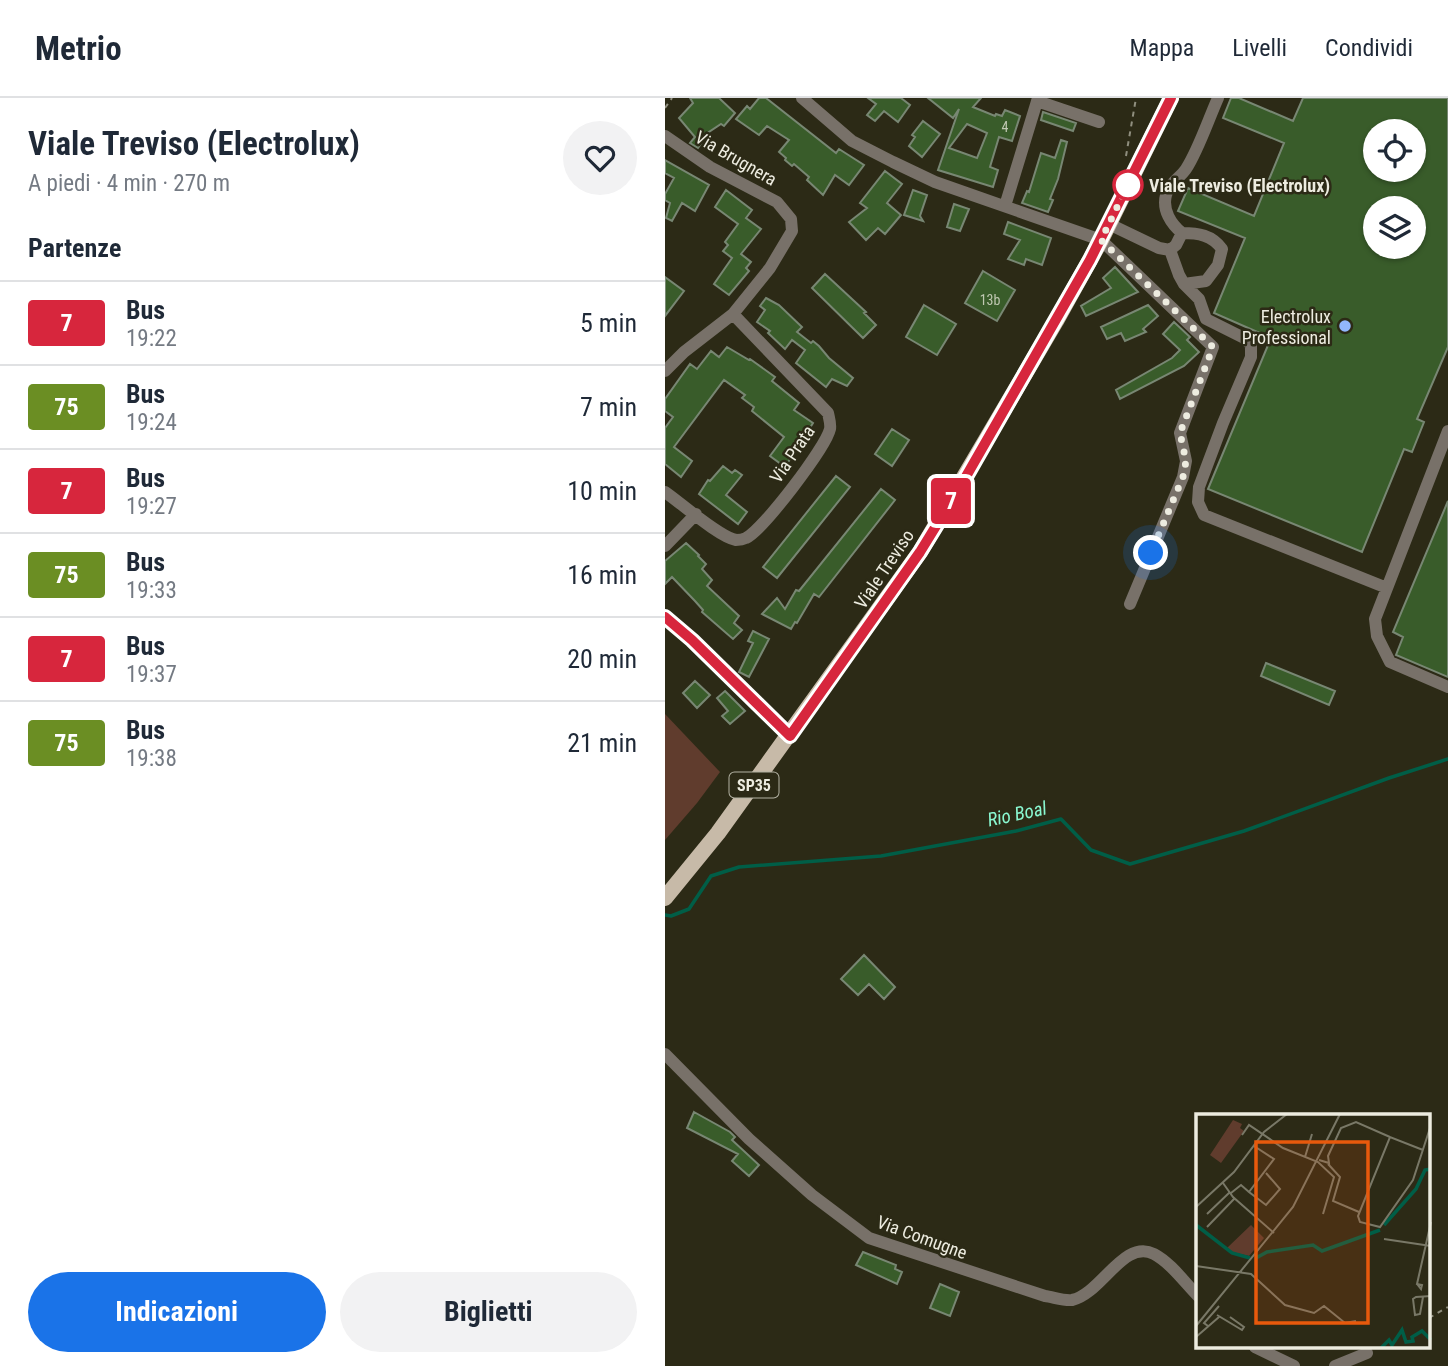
<!DOCTYPE html>
<html lang="it">
<head>
<meta charset="utf-8">
<style>
  body { margin:0; font-family:"Roboto Condensed",sans-serif; background:#f2f2f3; color:#1f2937; height:100vh; display:flex; flex-direction:column; font-size:26px; white-space:nowrap }
  * { box-sizing:border-box; margin:0 }
  p { font-size:23px; color:#747a83 }
  .icon { flex:none; width:38px; height:38px; fill:none; stroke:currentColor; stroke-width:2; stroke-linecap:round; stroke-linejoin:round }
  .map { position:relative; flex:1; overflow:hidden }
  .sheet { display:flex; flex-direction:column; background:#fff; width:665px }
  .sheet>* { flex:none }
  .badge { padding:0 14px; border-radius:5px; font-size:24px; line-height:46px }
  .fabs { position:absolute; left:698px; top:21px; display:grid; gap:14px }
  .fabs a { display:grid; place-items:center; width:63px; height:63px; border-radius:50%; background:#fff; box-shadow:0 2px 5px #0004; font-size:35px }
  .you { position:absolute; width:35px; height:35px; margin:-18px; border:5px solid #fff; border-radius:50%; background:#1a73e8; box-shadow:0 0 0 10px #1a73e833 }
  .map>.badge { position:absolute; translate:-50% -50%; box-shadow:0 0 0 4px #fff }
  h2 { padding:0 28px; font-size:26px; line-height:63px }
  .round { display:grid; place-items:center; flex:none; width:74px; height:74px; border-radius:37px; background:#f2f2f3 }
  .head { display:flex; align-items:center; justify-content:space-between; height:119px; padding:0 28px }
  h1 { font-size:33px; font-weight:700; line-height:52px }
  .primary-button { display:flex; gap:14px; margin-top:auto; padding:14px 28px }
  .primary-button a { flex:1; height:80px; border-radius:42px; background:#1a73e8; color:#fff; font-size:28px; font-weight:700; line-height:80px; text-align:center }
  .primary-button a+a { background:#f2f2f3; color:#1f2937 }
  ul { padding:0; list-style:none }
  li { display:flex; align-items:center; gap:21px; height:84px; padding:0 28px; border-top:2px solid #e0e1e3 }
  li div { flex:1 }
  li b { display:block; font-size:26px }
  li em { font-style:normal }
  li .badge { min-width:77px; font-weight:700; text-align:center }
  header { display:flex; align-items:center; gap:42px; box-sizing:border-box; height:98px; padding:0 35px; background:#fff; border-bottom:2px solid #e0e1e3 }
  header strong { font-size:33px }
  nav { display:flex; gap:38px; margin-inline-start:auto; font-size:24px }
  main { display:flex; flex:1; min-height:0 }
  .map>svg:first-child { display:block }
  .green { fill:#603c2d }
  .lines { fill:none; stroke-linecap:round; stroke-linejoin:round }
  .stream { stroke:#005e47; stroke-width:3.5 }
  .building { fill:#395c2a; stroke:#788773; stroke-width:2; fill-rule:evenodd }
  .path { stroke:#908f7f; stroke-width:2; stroke-dasharray:5 5; stroke-linecap:butt }
  .minor { stroke:#787169; stroke-width:12 }
  .major { stroke:#c7baa8; stroke-width:16 }
  .line-casing { stroke:#fff; stroke-width:16 }
  .line { stroke:#d7263d; stroke-width:10 }
  .walk { stroke:#edece0; stroke-width:7; stroke-dasharray:0 12.6 }
  .stop-dot { fill:#fff; stroke:#d7263d; stroke-width:3.5 }
  .poi-dot { fill:#92b7fd; stroke:#2c2a16; stroke-width:2.5 }
  .labels { text-anchor:middle; dominant-baseline:central; stroke-width:5; stroke-linejoin:round; paint-order:stroke }
  .number-label { font-size:14px; fill:#c0c8b2 }
  .shield { fill:#2c2a16; stroke:#b3b2a3; stroke-width:2 }
  .shield-label { font-size:16px; font-weight:bold; fill:#edece0 }
  .street-label { font-size:18px; fill:#edece0; stroke:#2c2a16 }
  .stop-label { font-size:18px; font-weight:bold; fill:#edece0; stroke:#2c2a16; text-anchor:start }
  .poi-label { font-size:18px; fill:#edece0; stroke:#2c2a16; text-anchor:end }
  .water-label { font-size:19px; font-style:italic; fill:#8af8d1; stroke:#2c2a16 }
  .inset-river { fill:none; stroke:#005e47; stroke-width:3.5 }
  .inset-road { fill:none; stroke:#797867; stroke-width:2 }
  .view { fill:#e8590c; fill-opacity:0.15; stroke:#e8590c; stroke-width:3.5 }
  .inset-edge { fill:none; stroke:#edece0; stroke-width:3.5 }
</style>
</head>
<body>
<header>
<strong>Metrio</strong>
<nav><a>Mappa</a><a>Livelli</a><a>Condividi</a></nav>
</header>
<main>
<section class="sheet">
<div class="head"><div><h1>Viale Treviso (Electrolux)</h1><p>A piedi · 4 min · 270 m</p></div><a class="round"><svg class="icon" aria-label="heart" viewBox="0 0 24 24"><path d="M12 20l-8-8c-3-5 5-10 8-4 3-6 11-1 8 4z"/></svg></a></div>
<h2>Partenze</h2>
<ul>
<li><span class="badge" style="background:#d7263d;color:#fff">7</span><div><b>Bus</b><p>19:22</p></div><em>5 min</em></li>
<li><span class="badge" style="background:#6b8e23;color:#fff">75</span><div><b>Bus</b><p>19:24</p></div><em>7 min</em></li>
<li><span class="badge" style="background:#d7263d;color:#fff">7</span><div><b>Bus</b><p>19:27</p></div><em>10 min</em></li>
<li><span class="badge" style="background:#6b8e23;color:#fff">75</span><div><b>Bus</b><p>19:33</p></div><em>16 min</em></li>
<li><span class="badge" style="background:#d7263d;color:#fff">7</span><div><b>Bus</b><p>19:37</p></div><em>20 min</em></li>
<li><span class="badge" style="background:#6b8e23;color:#fff">75</span><div><b>Bus</b><p>19:38</p></div><em>21 min</em></li>
</ul>
<div class="primary-button"><a>Indicazioni</a><a>Biglietti</a></div>
</section>
<div class="map">
<svg width="783" height="1268" viewBox="0 0 783 1268">
  <rect width="100%" height="100%" fill="#2c2a16"/>
  <path class="green" d="M0 616 55 674 32 705 0 742Z"/>
  <g class="lines">
    <path class="stream" d="M0 817 6 818 24 811 46 778 74 769 216 758 351 733 396 721 426 752 465 766 579 733 724 680 783 661"/>
  </g>
  <path class="building" d="M25 0H54L70 15 59 28 56 26 35 40 38 43 33 50 25 45 30 39 14 20 28 5Z
    M94 0H101L171 55 174 51 199 67 184 87 170 77 158 97 142 82 144 79 129 66 127 68 120 62 121 60 114 54 124 42 102 28 94 37 71 21 82 8 85 11Z
    M203 0H236L245 7 233 24 219 13 210 23 202 17 211 6Z
    M263 0H316L308 9 330 18 331 16 337 18 340 12 355 18 347 43 334 39 325 69 333 72 328 89 273 72 294 11 288 20ZM302 26 322 35 312 60 284 50Z
    M566 0H574L628 23 638 0H783V249L752 321 759 324 747 354 739 351 697 454 543 391 606 240 549 215 580 140 513 113 523 90 589 118 619 45 558 20ZM710 33H749V72H710ZM710 110H749V149H710Z
    M378 14 411 25 408 33 376 22Z
    M258 23 275 36 257 59 244 48 250 39 247 37Z
    M396 42 402 44 393 81 385 101 388 102 383 114 357 105 362 93 364 94 376 55 390 60Z
    M0 62 44 87 30 113 17 105 7 123 1 120 5 105 0 102V96L9 80 0 75Z
    M220 73 237 86 222 105 236 117 220 136 213 130 201 142 184 124 202 110 195 105Z
    M61 92 87 112 81 120 96 131 76 156 86 164 81 170 84 173 64 197 49 186 67 160 58 153 63 147 60 144 73 126 50 109Z
    M248 92 262 97 255 118 258 123 239 117Z
    M289 106 304 111 295 133 282 129Z
    M343 124 386 140 377 167 361 161 359 167 343 161 355 142 339 136Z
    M450 169 473 194 421 218 416 208 446 190 438 180Z
    M318 173 350 192 332 223 300 205Z
    M160 176 201 214 199 215 211 227 198 240 147 190Z
    M0 179 19 193 0 218Z
    M101 200 114 207 137 229 132 234 146 245 148 243 154 248 164 260 188 280 182 288 167 281 161 289 131 265 140 252 127 242 120 251 103 235 105 233 92 224 100 212 95 208Z
    M259 207 291 226 272 257 241 239Z
    M483 207 493 218 478 231 481 234 460 243 456 235 442 241 436 229Z
    M509 224 525 239 522 242 534 254 519 268 455 301 451 292 507 260 515 252 498 236Z
    M62 249 84 262 85 261 110 279 107 283 134 305 129 312 148 325 120 369 105 358 119 339 87 313 89 309 77 300 80 297 59 282 9 349 27 363 16 379 0 366V330L8 319 0 313V301L25 266 32 271 46 253 54 259Z
    M227 331 244 342 227 368 210 356Z
    M58 368 67 375 70 372 77 377 61 397 82 414 73 426 34 396 43 382 45 383Z
    M171 378 185 389 112 480 98 469Z
    M216 391 230 402 154 499 149 496 132 525 130 524 126 531 97 516 112 500 120 511 131 492 134 493Z
    M783 403V579L731 557 738 539 728 534Z
    M21 445 34 457 33 458 41 466 37 471 47 482 42 488 74 518 69 525 77 532 68 541 37 514 38 512 30 503 7 479 0 486V463Z
    M88 533 104 541 84 579 74 574 88 545 83 543Z
    M601 565 670 593 664 607 596 578Z
    M30 583 45 597 32 610 18 595Z
    M60 593 80 613 65 626 57 618 63 613 52 600Z
    M199 857 230 889 219 901 204 886 193 897 176 881Z
    M29 1014 65 1034 70 1039 67 1042 94 1067 84 1078 67 1063 73 1056 22 1030Z
    M198 1154 231 1167 230 1171 237 1174 232 1186 191 1167Z
    M275 1186 294 1194 285 1218 265 1210Z"/>
  <g class="lines">
    <path class="path" d="M0 10 7 0
      M461 58 471 0
      M764 1220 783 1209"/>
    <path class="minor" d="M137 0 187 43 228 64 270 84 436 142 548 249 515 335 521 363 518 379 465 506
      M372 3 434 24
      M0 38 45 69 112 104 126 121 127 133 105 170 68 216 19 254 0 273
      M340 108 373 0
      M444 126 494 150 505 152 511 147 517 135C506 126 497 112 501 97 504 85 515 80 521 71 533 53 544 20 553 0
      M517 135C533 135 547 137 557 151L553 167 541 183 519 186
      M505 152 514 177 519 186 534 201 541 221 579 240 586 247V259L558 325 534 389 533 404 539 417 722 490
      M783 333 710 521 712 538 725 564 783 589
      M0 394C16 405 54 439 71 442 73 442 79 441 81 440 98 432 161 349 165 331 166 326 164 320 163 315L68 216
      M0 448 31 416
      M0 519 27 542 125 638
      M0 956 84 1041 147 1097 204 1140 380 1198C388 1199 399 1203 407 1202 436 1196 459 1140 489 1156 506 1165 520 1185 533 1198
      M590 1249 629 1268
      M670 1268 702 1255"/>
    <path class="major" d="M0 800 53 735 255 454 391 223 436 142 506 0"/>
  </g>
  <g class="lines">
    <g class="line-casing">
      <path id="line" d="M0 519 27 542 125 638 255 454 295 389 425 162 506 0"/>
    </g>
    <use href="#line" class="line"/>
    <path class="walk" d="M463 87 436 142 548 249 515 335 521 363 518 379 486 455"/>
  </g>
  <circle class="stop-dot" cx="463" cy="87" r="14"/>
  <circle class="poi-dot" cx="680" cy="228" r="7"/>
  <g class="labels">
    <g class="number-label">
      <text x="340" y="29">4</text>
      <text x="325" y="202">13b</text>
    </g>
    <rect class="shield" x="64.5" y="674.5" width="49" height="25" rx="5"/>
    <g class="shield-label">
      <text x="89" y="687">SP35</text>
    </g>
    <g class="street-label">
      <text transform="translate(71 60) rotate(30)">Via Brugnera</text>
      <text transform="translate(127 356) rotate(-56)">Via Prata</text>
      <text transform="translate(219 471) rotate(-56)">Viale Treviso</text>
      <text transform="translate(257 1139) rotate(20)">Via Comugne</text>
    </g>
    <g class="stop-label">
      <text x="484" y="87">Viale Treviso (Electrolux)</text>
    </g>
    <g class="poi-label">
      <text x="666" y="218">Electrolux<tspan x="666" dy="21">Professional</tspan></text>
    </g>
    <g class="water-label">
      <text transform="translate(352 716) rotate(-12)">Rio Boal</text>
    </g>
  </g>
  <g transform="translate(531 1016)">
    <rect width="234" height="234" fill="#2c2a16"/>
    <path d="M37 6 46 10 44 14 48 17 25 49 14 41ZM55 111 68 124 53 142 36 138 31 134Z" fill="#603c2d"/>
    <path class="inset-river" d="M0 111 36 139 54 144M188 111 220 75 229 56 235 55M60 144 71 138 117 131 126 137 184 116M185 234 193 226 196 231 206 216 210 228 217 227 216 223 226 217 235 226"/>
    <path class="inset-road" d="M46 21 53 11 87 34 122 48 138 63 127 100M58 32 78 45 53 78 70 91 84 75 70 59M227 36 194 23 162 102 164 108 184 113 217 66 234 14M109 43 116 20M123 46 133 49 132 42 145 14 160 8 194 23M132 50 144 63 137 87 163 98M27 69 37 83 78 119M35 79 45 71 53 78M0 93 38 58 68 18 91 0M11 100 34 78M11 113 38 85M188 125 235 132M0 152 55 160 89 191 118 199 128 192 149 209 160 207M221 170 225 175 226 171 221 170 235 108M227 183 224 200 219 201 217 185 220 183 235 182M21 201 46 216 48 213 34 203M0 212 97 93 144 0M12 212 8 209 23 192M0 223 23 203"/>
    <path class="view" d="M60 28H172V209H60Z"/>
    <rect width="234" height="234" class="inset-edge"/>
  </g>
</svg>
<div class="fabs">
<a><svg class="icon" aria-label="locate" viewBox="0 0 24 24"><circle cx="12" cy="12" r="6"/><path d="M12 2v4M12 18v4M2 12h4M18 12h4"/></svg></a>
<a><svg class="icon" aria-label="layers" viewBox="0 0 24 24"><path d="M12 4l9 5-9 5-9-5zM3 14l9 5 9-5"/></svg></a>
</div>
<div class="you" style="left:486px;top:455px"></div>
<b class="badge" style="left:286px;top:403px;background:#d7263d;color:#fff">7</b>
</div>
</main>
</body>
</html>
